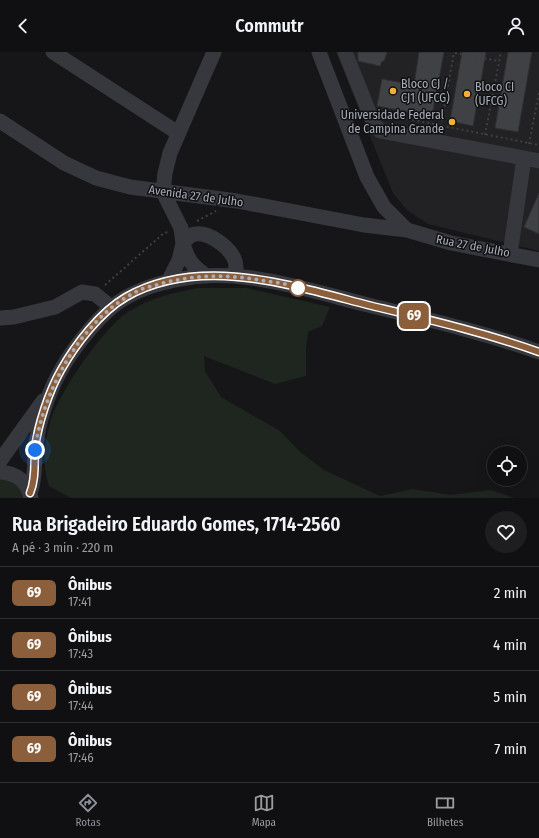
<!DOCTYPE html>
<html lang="pt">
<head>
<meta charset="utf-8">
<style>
  body { margin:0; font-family:"Fira Sans Condensed",sans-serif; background:#1e1e20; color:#f1f3f6; height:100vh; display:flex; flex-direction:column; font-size:15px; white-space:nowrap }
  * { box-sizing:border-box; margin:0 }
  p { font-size:13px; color:#9c9d9f }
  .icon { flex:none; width:22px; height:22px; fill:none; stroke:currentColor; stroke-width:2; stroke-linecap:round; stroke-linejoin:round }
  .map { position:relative; height:446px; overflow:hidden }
  .sheet { display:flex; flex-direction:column; background:#101012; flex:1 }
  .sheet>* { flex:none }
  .badge { padding:0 8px; border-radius:6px; font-size:14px; line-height:26px }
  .buttons { position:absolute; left:487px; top:394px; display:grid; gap:8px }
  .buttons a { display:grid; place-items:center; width:40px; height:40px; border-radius:50%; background:#101012; box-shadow:0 4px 16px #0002,0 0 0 1px #303032; font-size:20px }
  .you { position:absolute; width:20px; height:20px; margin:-10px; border:3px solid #fff; border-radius:50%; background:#1a73e8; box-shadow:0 0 0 6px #1a73e833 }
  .map>.badge { position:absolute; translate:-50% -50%; box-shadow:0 0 0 2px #fff }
  .round { display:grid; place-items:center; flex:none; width:42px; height:42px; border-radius:21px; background:#1e1e20 }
  .overview { display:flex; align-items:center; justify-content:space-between; height:68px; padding:0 12px }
  h1 { font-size:19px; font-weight:600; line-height:30px }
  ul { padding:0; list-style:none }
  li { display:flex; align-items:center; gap:12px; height:52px; padding:0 12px; border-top:1px solid #303032 }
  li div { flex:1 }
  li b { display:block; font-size:15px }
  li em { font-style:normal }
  li .badge { min-width:44px; font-weight:700; text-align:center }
  header { display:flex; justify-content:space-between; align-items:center; height:52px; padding:0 12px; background:#101012; font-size:18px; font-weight:600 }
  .dock { display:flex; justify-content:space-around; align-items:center; height:56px; border-top:1px solid #303032; background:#101012; font-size:11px; color:#9c9d9f }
  .dock a { display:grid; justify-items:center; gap:2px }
  .dock .selected { color:#8c9099 }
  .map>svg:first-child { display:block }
  .built { fill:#222225 }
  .green { fill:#1e261f }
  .building { fill:#404145; stroke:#303034 }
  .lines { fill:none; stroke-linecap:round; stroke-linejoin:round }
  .path { stroke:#3d3f44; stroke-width:2; stroke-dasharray:2 3; stroke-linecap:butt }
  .minor { stroke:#37383d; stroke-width:15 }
  .line-casing { stroke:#fff; stroke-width:9 }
  .line { stroke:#8b5e3c; stroke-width:6 }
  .walk { stroke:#a8adb8; stroke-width:4; stroke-dasharray:0 7.2 }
  .poi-dot { fill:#f2b134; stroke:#111113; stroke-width:1.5 }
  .stop-dot { fill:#fff; stroke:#8b5e3c; stroke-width:2 }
  .labels { text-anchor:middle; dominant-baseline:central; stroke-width:3; stroke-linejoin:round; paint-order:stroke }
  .poi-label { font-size:12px; fill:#a8adb8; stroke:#111113; text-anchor:start }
  .street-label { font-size:12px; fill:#a8adb8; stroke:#111113 }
</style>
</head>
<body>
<header><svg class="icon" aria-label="back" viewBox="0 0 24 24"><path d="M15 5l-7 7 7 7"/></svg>Commutr<svg class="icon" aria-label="person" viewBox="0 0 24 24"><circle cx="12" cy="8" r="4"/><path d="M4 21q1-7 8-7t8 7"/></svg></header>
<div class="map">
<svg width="539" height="446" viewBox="0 0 539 446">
  <rect width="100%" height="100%" fill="#161618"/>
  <path class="built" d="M336 0H539V199L428 172 407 158 393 141Z"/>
  <path class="green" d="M197 236H246L330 255 322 274 308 280 306 298V324L275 332 204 304 205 319 221 345 280 379 299 399 324 418 380 444 413 437 450 443 491 438 514 446H71L49 434C42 414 44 392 50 371 58 342 103 276 128 260 149 246 173 241 197 236Z
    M0 424C12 427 20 434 24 446H0Z"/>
  <path class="building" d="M358 0H387L384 9H382L380 14 358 9Z
    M419 0H444L432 64 377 54 382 27 414 33Z
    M462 0H486L473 74 450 69Z
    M508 0H532L518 80 495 76Z
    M539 141V182L524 175Z"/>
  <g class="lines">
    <path class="path" d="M455 1 499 9
      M383 62 539 93
      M441 74 454 0
      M485 83 501 0
      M529 92 539 40
      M197 169 216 159
      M105 233 164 181 169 180"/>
    <path class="minor" d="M53 0 178 81
      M319 0 367 125 384 155 407 178
      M345 0 373 70 380 79 524 106
      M0 69 64 111 96 126 130 135 237 149 364 173 407 178 451 191 539 208
      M510 202 524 106 539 109
      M206 224C191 212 189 210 183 192 186 187 189 183 195 182 210 179 236 199 236 215 236 217 234 221 233 224
      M168 230 179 208 183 192 181 176 163 140 165 121 170 101 214 0
      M0 266 14 265 55 255 82 240 95 242 111 255
      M0 409 43 349
      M0 420C16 421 28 430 31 446
      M30 441C37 424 33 404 37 386 40 365 50 337 61 318 72 298 94 270 112 255 143 230 195 221 234 224 279 228 324 242 368 253 426 267 483 280 539 300"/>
  </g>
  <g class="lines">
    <g class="line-casing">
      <path id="line" d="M30 441C36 427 34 411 35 396 38 372 49 339 61 318 75 293 100 260 126 245 200 203 291 233 368 253 426 267 483 280 539 300"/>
    </g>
    <use href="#line" class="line"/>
    <path class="walk" d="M35 398C43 337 84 262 142 237 148 235 154 234 160 232 193 223 225 222 259 228 272 230 286 231 298 236"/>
  </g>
  <g class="poi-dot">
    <circle cx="393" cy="39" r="4"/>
    <circle cx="467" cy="42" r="4"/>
    <circle cx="452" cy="70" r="4"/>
  </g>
  <circle class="stop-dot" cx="298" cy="236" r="8"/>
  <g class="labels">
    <g class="poi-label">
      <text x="401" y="32">Bloco CJ /<tspan x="401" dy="14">CJ1 (UFCG)</tspan></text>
      <text x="475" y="35">Bloco CI<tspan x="475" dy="14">(UFCG)</tspan></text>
      <text x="444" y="63" text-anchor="end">Universidade Federal<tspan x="444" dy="14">de Campina Grande</tspan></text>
    </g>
    <g class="street-label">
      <text transform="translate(196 144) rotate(8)">Avenida 27 de Julho</text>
      <text transform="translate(473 194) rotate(11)">Rua 27 de Julho</text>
    </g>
  </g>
</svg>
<div class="buttons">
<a><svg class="icon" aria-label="locate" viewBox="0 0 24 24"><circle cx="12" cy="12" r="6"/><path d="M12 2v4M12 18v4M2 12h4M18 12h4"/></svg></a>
</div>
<div class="you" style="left:35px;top:398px"></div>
<b class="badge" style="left:414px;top:264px;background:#8b5e3c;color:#fff">69</b>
</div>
<section class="sheet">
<div class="overview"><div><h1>Rua Brigadeiro Eduardo Gomes, 1714-2560</h1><p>A pé · 3 min · 220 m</p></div><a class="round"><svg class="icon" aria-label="heart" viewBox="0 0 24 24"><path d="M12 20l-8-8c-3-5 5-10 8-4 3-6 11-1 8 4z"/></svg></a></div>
<ul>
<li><span class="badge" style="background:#8b5e3c;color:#fff">69</span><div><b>Ônibus</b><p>17:41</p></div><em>2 min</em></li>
<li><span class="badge" style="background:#8b5e3c;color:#fff">69</span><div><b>Ônibus</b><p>17:43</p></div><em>4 min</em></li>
<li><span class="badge" style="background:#8b5e3c;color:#fff">69</span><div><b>Ônibus</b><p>17:44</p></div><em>5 min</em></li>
<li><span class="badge" style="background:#8b5e3c;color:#fff">69</span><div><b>Ônibus</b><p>17:46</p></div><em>7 min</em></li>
</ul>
</section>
<nav class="dock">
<a class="selected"><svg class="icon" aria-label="directions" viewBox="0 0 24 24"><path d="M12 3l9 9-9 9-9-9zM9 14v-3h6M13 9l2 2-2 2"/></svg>Rotas</a>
<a><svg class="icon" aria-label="map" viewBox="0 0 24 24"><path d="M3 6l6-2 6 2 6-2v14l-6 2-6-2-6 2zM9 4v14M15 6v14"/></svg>Mapa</a>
<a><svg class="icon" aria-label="tickets" viewBox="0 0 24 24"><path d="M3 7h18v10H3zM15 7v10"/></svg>Bilhetes</a>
</nav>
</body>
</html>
